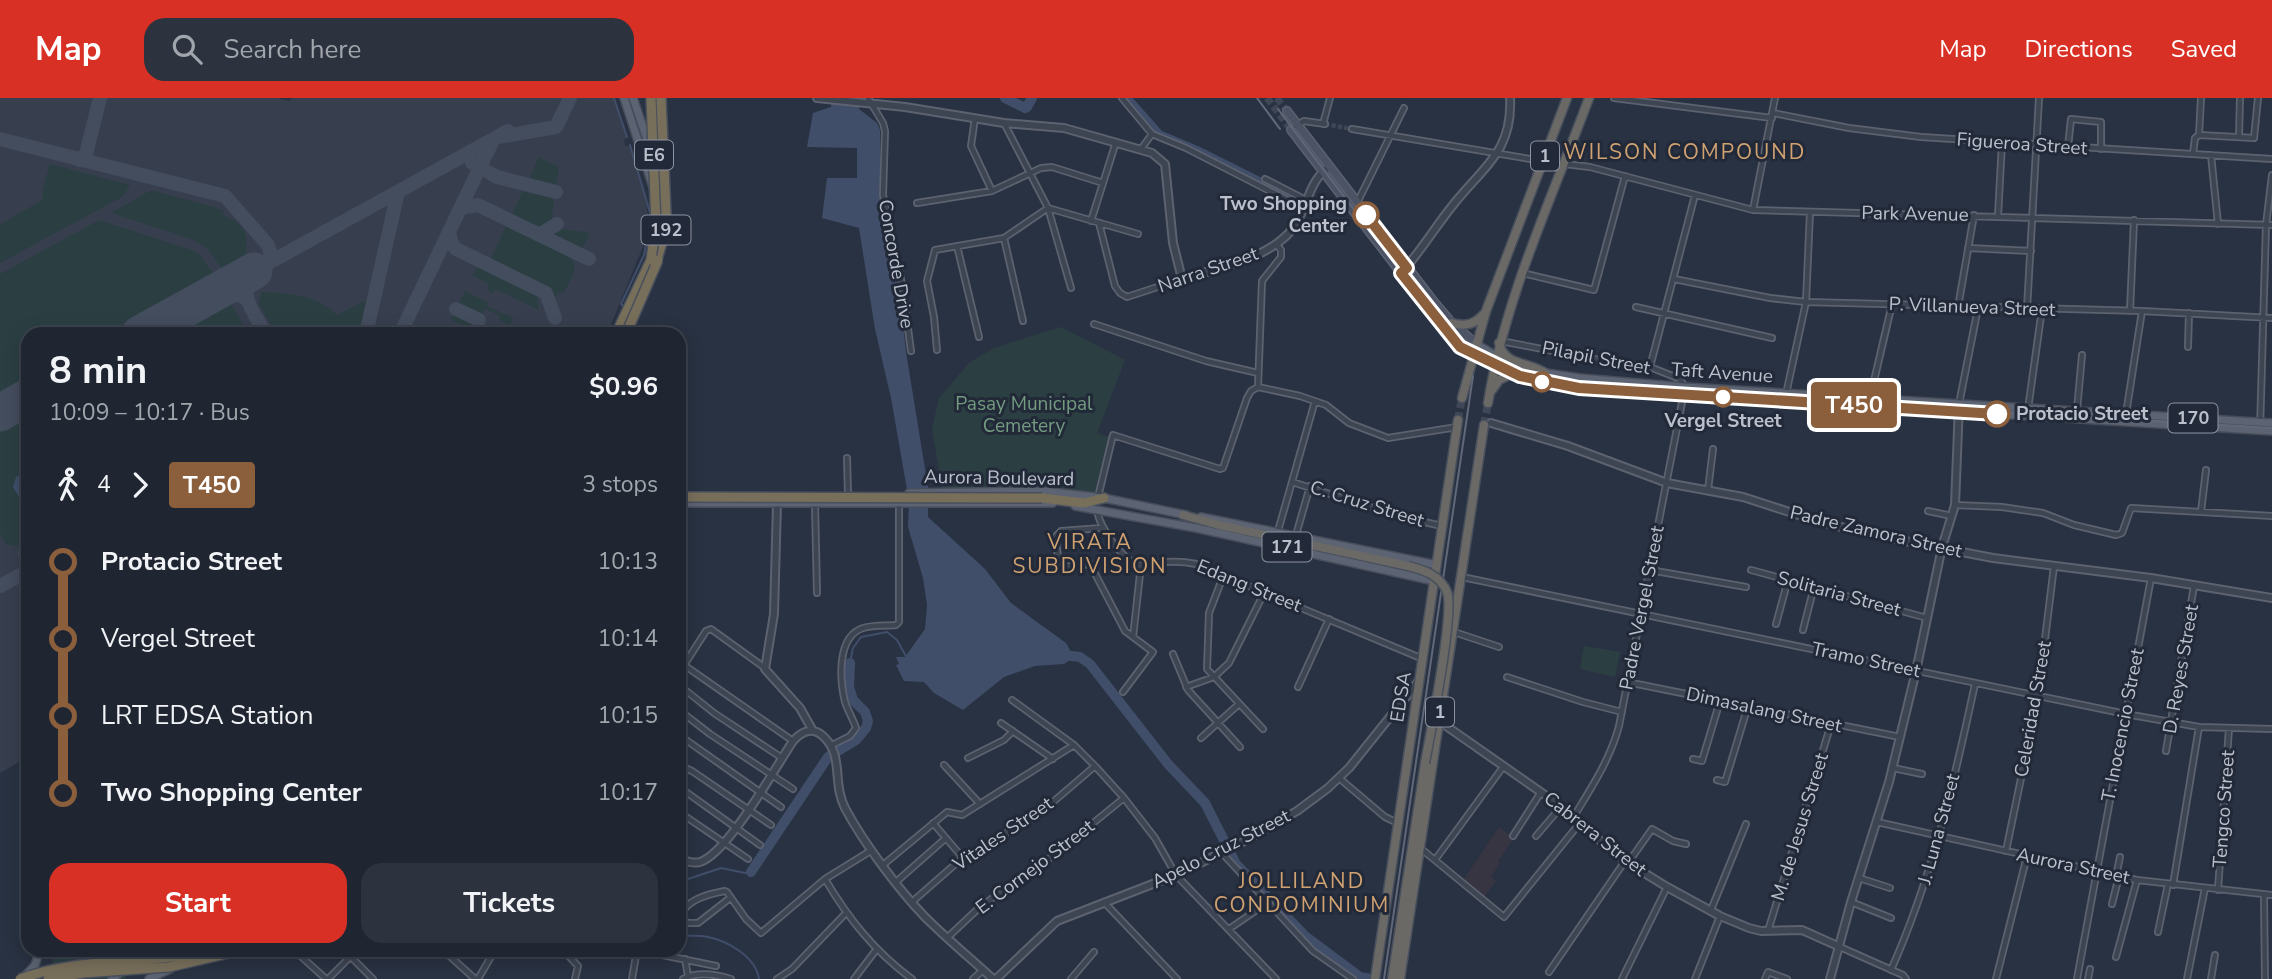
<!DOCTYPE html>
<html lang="en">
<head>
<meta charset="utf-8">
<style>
  body { margin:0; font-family:"Nunito Sans",sans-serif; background:#2c323e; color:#f1f3f6; height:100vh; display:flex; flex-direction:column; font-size:26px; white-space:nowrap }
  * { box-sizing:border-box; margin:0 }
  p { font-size:23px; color:#a1a5ac }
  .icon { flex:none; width:38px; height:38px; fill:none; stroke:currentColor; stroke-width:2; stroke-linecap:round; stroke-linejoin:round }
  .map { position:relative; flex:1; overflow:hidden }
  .panel { position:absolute; left:21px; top:229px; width:665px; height:630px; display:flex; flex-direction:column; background:#1f2632; border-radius:21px; box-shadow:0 4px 18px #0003,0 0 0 2px #3c434d }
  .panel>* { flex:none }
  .badge { padding:0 14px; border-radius:5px; font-size:24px; line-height:46px }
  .map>.badge { position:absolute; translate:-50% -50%; box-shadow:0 0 0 4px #fff }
  .legs { display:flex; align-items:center; gap:10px; height:77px; padding:0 28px; font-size:23px }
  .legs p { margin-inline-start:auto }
  .overview { display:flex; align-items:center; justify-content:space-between; height:119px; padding:0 28px }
  h1 { font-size:38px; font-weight:700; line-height:52px }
  .cta { display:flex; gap:14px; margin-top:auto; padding:14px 28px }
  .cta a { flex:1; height:80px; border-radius:21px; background:#d93025; color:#fff; font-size:28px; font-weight:700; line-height:80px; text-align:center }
  .cta a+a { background:#2c323e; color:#f1f3f6 }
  ul { padding:0 28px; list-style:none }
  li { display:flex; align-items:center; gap:24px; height:77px; font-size:26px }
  li i { display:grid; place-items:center; width:10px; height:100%; margin:0 9px; background:currentColor }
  li i::after { content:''; width:18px; height:18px; margin:-9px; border:5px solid; border-radius:50%; background:#1f2632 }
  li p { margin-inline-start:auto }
  li:first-child i { background:linear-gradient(#0000 50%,currentColor 0) }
  li:last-child i { background:linear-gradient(currentColor 50%,#0000 0) }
  header { display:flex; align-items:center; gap:42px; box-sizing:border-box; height:98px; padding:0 35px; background:#d93025; color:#fff }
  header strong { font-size:33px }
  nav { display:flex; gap:38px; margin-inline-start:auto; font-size:24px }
  .search { width:490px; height:63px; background:#2c323e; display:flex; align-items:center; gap:18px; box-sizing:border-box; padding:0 24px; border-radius:21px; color:#a1a5ac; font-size:26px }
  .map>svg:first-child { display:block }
  .medical { fill:#383543 }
  .airport { fill:#373f4f }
  .green { fill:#2b3f43 }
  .water { fill:#404e6a }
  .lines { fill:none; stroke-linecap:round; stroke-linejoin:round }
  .stream { stroke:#404e6a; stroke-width:2 }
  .river { stroke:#404e6a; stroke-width:10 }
  .taxiway { stroke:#444d5e; stroke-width:14 }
  .runway { stroke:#444d5e; stroke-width:37 }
  .minor-tunnel { stroke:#3f4757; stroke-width:4.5; stroke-dasharray:4.5 2; stroke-linecap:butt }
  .secondary-tunnel { stroke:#3f4757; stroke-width:7; stroke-dasharray:7 3.5; stroke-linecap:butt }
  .trunk-tunnel { stroke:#3f4757; stroke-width:8; stroke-dasharray:8 4; stroke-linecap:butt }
  .minor-casing { stroke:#5c626f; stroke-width:8 }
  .tertiary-casing { stroke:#5c626f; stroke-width:10 }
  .secondary-casing { stroke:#5c626f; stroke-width:10 }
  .primary-casing { stroke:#474d5b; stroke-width:10 }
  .trunk-casing { stroke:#484f5d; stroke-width:11 }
  .motorway-casing { stroke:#484f5d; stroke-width:12 }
  .minor { stroke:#3d4452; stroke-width:4.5 }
  .tertiary { stroke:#3d4452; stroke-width:6 }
  .secondary { stroke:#4c5365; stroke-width:7 }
  .primary { stroke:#5c6372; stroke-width:7 }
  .trunk { stroke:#6a6966; stroke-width:8 }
  .motorway { stroke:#786f5b; stroke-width:9 }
  .tram { stroke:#606879; stroke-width:2 }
  .trunk-bridge-casing { stroke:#484f5d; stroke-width:11; stroke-linecap:butt }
  .motorway-bridge-casing { stroke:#484f5d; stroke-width:12; stroke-linecap:butt }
  .trunk-bridge { stroke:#6a6966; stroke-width:8 }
  .motorway-bridge { stroke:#786f5b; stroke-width:9 }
  .line-1-casing { stroke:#fff; stroke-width:16 }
  .line-1 { stroke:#8b5e3c; stroke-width:10 }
  .stop-1-dot { fill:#fff; stroke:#8b5e3c; stroke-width:3.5 }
  .labels { text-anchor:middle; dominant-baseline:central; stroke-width:6; stroke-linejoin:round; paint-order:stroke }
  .shield { fill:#222938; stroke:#8d93a0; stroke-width:2 }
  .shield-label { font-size:18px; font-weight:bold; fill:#bbc0cc }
  .street-label { font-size:19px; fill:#bbc0cc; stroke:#222938 }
  .stop-label { font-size:19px; font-weight:bold; fill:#bbc0cc; stroke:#222938; text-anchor:end }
  .park-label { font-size:19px; fill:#739b80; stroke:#222938 }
  .neighbourhood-label { font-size:21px; letter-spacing:2px; fill:#d1a271; stroke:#222938 }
</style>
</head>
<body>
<header>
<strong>Map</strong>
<div class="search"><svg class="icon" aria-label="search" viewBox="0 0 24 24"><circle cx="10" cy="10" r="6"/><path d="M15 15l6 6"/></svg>Search here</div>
<nav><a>Map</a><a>Directions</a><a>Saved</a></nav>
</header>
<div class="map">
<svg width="2272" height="881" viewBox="0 0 2272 881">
  <rect width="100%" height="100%" fill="#293242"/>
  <path class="medical" d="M1499 729 1514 740 1498 763 1500 765 1491 778 1496 783 1483 800 1462 784Z"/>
  <path class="airport" d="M0 0H277L290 3 291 0H614L627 40 624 42 625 48H630L646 100 648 119 644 146 607 236H28V659L0 675Z"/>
  <path class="green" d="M539 59 559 69 556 89 528 83Z
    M50 66 130 87 122 99 0 165V126L43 102 42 94Z
    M524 90 555 98 552 118 554 122 540 131 511 119Z
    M151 92 224 112 223 117C243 125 249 134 246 156L222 171 209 152 194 142 111 115Z
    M99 122 192 152 199 156 213 175 104 236H28V279L0 295V176Z
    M507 126C525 135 567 148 574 166 576 174 568 186 565 193L558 195 553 204 549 193 543 189 490 162Z
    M558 130 590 135 582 152 548 137Z
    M480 167 537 194 539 212 495 191 493 196 487 192 489 186 472 177Z
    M465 193 489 205 487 208 513 220 509 227 499 222 500 218 485 211 480 220 457 209Z
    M261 194C288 195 316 196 337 217L368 201 358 236H277L259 206Z
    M231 205 248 236H176Z
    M455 213 494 232 493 235 495 236H481L451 222Z
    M1061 229 1125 262 1097 335 1109 339 1094 396 1048 390 942 391 932 331 939 300 969 265 994 250Z
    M28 319V444L14 448 6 446 0 437V334Z
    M1584 548 1620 554 1615 579 1580 571Z
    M50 852H126V881H57Z"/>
  <path class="water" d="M832 0H858L860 2 859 11 877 25 880 32V117L898 183 906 254 928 389V419L985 471 1011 505 1066 545 1074 559 1064 566 1035 568 1004 579 963 612 934 595 924 584 904 583 896 567 899 566 896 559H905L925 531 927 507 923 480 908 429 909 403 891 300 875 231 859 130 822 120 827 80H857V50L807 49 813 15 831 9Z
    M28 373V414L13 389 16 379Z"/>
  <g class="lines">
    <path class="stream" d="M614 0 627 39
      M623 208 621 206 644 157 651 118 630 47
      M679 297 682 300
      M850 565 853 550 861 539 887 534 897 542 907 560
      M679 784 721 770 745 775 751 774
      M679 838C689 838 699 837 708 839 728 843 756 859 759 881"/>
    <path class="river" d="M1005 0 1025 10 1027 9 1032 0
      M1126 0 1159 37 1197 53 1303 106
      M1062 557 1080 559 1090 566 1168 666 1205 705 1236 766 1305 838 1360 879 1370 881
      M751 774 828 659 856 642 866 630 868 623 865 614 853 602 849 589 850 565"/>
    <path class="taxiway" d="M498 39 556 29 570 0
      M0 41 225 98 268 147 271 157 265 167
      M79 62 86 56 100 0
      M472 65 497 79 556 94
      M460 110 478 107 589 161
      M449 134 452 146 456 151 546 195 555 220
      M539 137 557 126
      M218 193H234L246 201
      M456 211 479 222
      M266 236C254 215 236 195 254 173L508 33
      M366 236 398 94
      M400 236 493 42
      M25 455 28 460
      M0 488 28 473"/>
    <path class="runway" d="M140 236 254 173
      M0 315 28 299"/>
    <path class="minor-tunnel" d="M1325 26 1352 31"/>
    <path class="secondary-tunnel" d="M1267 0 1291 32
      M1277 0 1287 13"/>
    <path class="trunk-tunnel" d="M1458 322 1462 300
      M1484 327 1488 305"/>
    <g class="minor-casing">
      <path id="minor" d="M868 0 883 25 885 33 883 97 902 186 911 253
        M1122 0 1152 36 1186 50 1303 110
        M1614 0 1772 20
        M1773 15 1849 30 1921 39 2272 61
        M975 20 971 48 992 93
        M1004 25 1048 110 1071 190
        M1323 26 1330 0
        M1296 28 1304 23 1325 26
        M1352 31 1542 63
        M2199 37 2254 40 2258 0
        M2239 39 2240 0
        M2068 49 2071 21 2101 24V51
        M1141 51 1152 36
        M2193 56 2195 40 2199 37 2201 0
        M2211 57 2218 126
        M1565 66 1590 69 1753 112 2272 127
        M1265 81 1306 102
        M1358 103 1404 10
        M917 105 992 93 1041 70 1052 69 1103 85
        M1753 112 1775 0
        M1998 118 2002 45
        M1091 123 1116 44
        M1099 125 1115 188 1120 195 1127 199 1182 181
        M1004 140 1023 223
        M957 148 979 239
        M1968 150 2031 153
        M1522 175 1594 192 1625 78
        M1674 181 1770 200 1806 204 2142 213 2272 220
        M1636 209 1772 240
        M1958 209 1974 117
        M2027 211 2039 0
        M2130 213 2134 122
        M1094 226 1206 263 1258 275
        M1501 243 1599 262 1650 269 1680 281 1685 289 1619 628C1610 662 1591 690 1573 720
        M2188 249 2189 215
        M937 252 934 219 927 183 935 152 1004 140 1048 110 1138 136
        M1650 269 1695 97
        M1258 289 1262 183 1281 159V152L1277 147
        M1786 296 1806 204 1810 114
        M1870 300 1892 206
        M1959 306 1978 210
        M2028 311 2042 211
        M2077 312 2082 257
        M2126 316 2142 213
        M2260 332 2266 127 2272 77
        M847 360 848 396
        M1292 384 1402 419 1442 428
        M1708 392 1713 351
        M1098 399 1113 337 1220 371 1223 370 1247 300 1251 293 1258 289 1300 298 1326 307 1349 325 1388 340 1457 329
        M815 406 817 495
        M1955 407 2002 409 2043 415 2074 427 2116 437 2122 435 2131 410 2272 418
        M1097 412C1099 428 1123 464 1140 467 1145 468 1152 465 1157 465 1171 463 1182 463 1196 466L1423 561
        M1928 413 1952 418
        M2201 414 2206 372
        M1102 430 1061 433 1056 438C1057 449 1056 461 1064 469L1090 466 1125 533 1153 554 1123 594
        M1278 433 1315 303
        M1296 437 1310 388
        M1650 472 1746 489
        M1751 472 1927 520
        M1224 476 1209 515 1207 571 1263 631
        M1462 479 2126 616 2199 629 2272 631
        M1776 526 1788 482
        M1803 532 1814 489
        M1454 534 1499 549
        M1133 539 1141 467
        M1173 556 1188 592 1240 649
        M684 567 793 643
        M679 575 706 533 711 531 765 570
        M1507 579 1583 604 1622 614
        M1627 584 1900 639
        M679 587 714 615 782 660
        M1186 589 1214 579 1229 565 1265 493
        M1298 589 1329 521
        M1012 602 1074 647 1095 668 1124 700 1155 740 1176 777 1276 881
        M679 612 710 636 793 691
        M1001 625 1053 661
        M679 637 781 709
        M1201 640 1239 606
        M832 647 850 638 856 630C853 621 848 613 845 604 840 583 836 539 863 530 873 527 886 528 896 527L899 524V405
        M2166 653 2194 488
        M968 660 1004 642 1013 633
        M1693 661 1702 663 1720 603
        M679 667 692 673 771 727
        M944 667 980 706
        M1893 670 1922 676
        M1339 680 1385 719 1398 725
        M1717 682 1725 684 1748 608
        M679 689 760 747
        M679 714 748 761
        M1877 724 2137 782 2272 797
        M933 725 963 760
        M1513 738 1541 694
        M1536 738 1560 710
        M1419 749 1504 819 1579 726
        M2006 753 2038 598 2054 468
        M1222 755 1313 853 1353 881
        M1435 762 1503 669
        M1628 765 1652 731 1673 743 1686 746
        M883 767 947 714 962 717 1074 647
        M2116 778 2120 759
        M1859 780 1890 790
        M825 781C848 820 874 853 912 881
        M896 784 946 740
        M2173 787 2199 629
        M2218 792 2229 630
        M2264 798 2265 881
        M730 800 698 825H688L680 820C684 802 708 796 725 793L727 794 746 821 761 835 825 781 872 752
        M912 804 960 762 1039 716 1095 668
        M1104 804 1177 881
        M1851 804 1891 820
        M2112 806 2119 778
        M1711 812 1746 726
        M1229 831 1267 805
        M1768 833 1831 626
        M2158 834 2168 786
        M948 839 981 808 1045 764 1124 700
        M1840 849 1903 877 1906 881
        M294 852 326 881
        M344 852 373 881
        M443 852 475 881
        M563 852 578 868 575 881
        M638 852 716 868
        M2116 859 2137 782
        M685 861 688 878
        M1891 872C1932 780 1954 684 1975 586
        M1549 874 1625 763
        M328 881 351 858
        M478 881 495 852
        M632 881 637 852
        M683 881C698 873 715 876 731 881
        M777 881 792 871 845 816
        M854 881 876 852
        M973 881 983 872
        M1071 881 1094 854
        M1622 881 1667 789
        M1695 881 1720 818
        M1765 881 1768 874 1787 881
        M1996 881 2027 758
        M2077 881 2151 480
        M2088 881 2090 871
        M2187 881 2205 790
        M2211 881 2215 857"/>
    </g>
    <g class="tertiary-casing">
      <path id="tertiary" d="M817 0 905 9 1004 25 1064 30 1152 55 1165 66 1173 145 1182 181C1218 170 1278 159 1297 124 1309 104 1309 83 1329 69
        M1404 172C1422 151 1436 128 1453 107 1483 69 1513 53 1510 0
        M1491 325 1568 348 1667 385 1743 399 1820 424 1874 437 1993 460 2151 480 2272 500
        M777 406 774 516 765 571 800 610 813 633
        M1439 623 1545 697 1625 763 1667 789 1720 818 1749 830 1761 833 1802 832 1840 849
        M679 761C686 763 693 766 700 764 728 755 775 670 793 643 802 633 813 628 824 639 844 658 832 685 845 710 863 744 898 791 925 819 946 840 970 860 993 881
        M996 881 1057 823 1176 777 1239 746 1297 713 1328 690 1349 670 1418 584
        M1830 881 1851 804 1889 684 1916 573 1942 449 1955 407 1959 306"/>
    </g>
    <g class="secondary-casing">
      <path id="secondary" d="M1287 13 1435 205 1452 225 1475 245
        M1291 32 1455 245 1472 255"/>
    </g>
    <g class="primary-casing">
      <path id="primary" d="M624 0 653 89
        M633 0 652 56
        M1475 245 1496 258 1515 266
        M1472 255 1520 278 1579 290 2272 333
        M1539 274 1580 280 1685 289 2272 325
        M909 395 1043 393 1104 400 1186 417
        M679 405H1053
        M1075 408 1196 430 1434 483
        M1201 419 1437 467
        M152 852 168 857
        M25 878 35 867 40 852
        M112 881 126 870 129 852
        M149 881 170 871"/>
    </g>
    <g class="trunk-casing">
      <path id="trunk" d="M1452 225C1466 229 1475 226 1484 216
        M1499 245C1504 268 1530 264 1545 275
        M1492 292 1499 282 1513 275
        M1462 300 1486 213 1567 0
        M1488 305C1505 199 1552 100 1589 0
        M1183 417 1219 427 1408 468
        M1375 881 1458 322
        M1392 881 1425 665
        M1400 881 1484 327"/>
    </g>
    <g class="motorway-casing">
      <path id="motorway" d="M655 168 663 141 666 115
        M616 236 651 162
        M1042 400 1084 405 1104 400"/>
    </g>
    <use href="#minor" class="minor"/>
    <use href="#tertiary" class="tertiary"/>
    <use href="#secondary" class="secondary"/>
    <use href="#primary" class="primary"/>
    <use href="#trunk" class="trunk"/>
    <use href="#motorway" class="motorway"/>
    <path class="tram" d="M1257 0 1280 31
      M1278 11C1313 58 1348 104 1384 150 1418 193 1449 242 1499 266 1542 287 1593 287 1639 292L2272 330
      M1384 881 1473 278"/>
    <g class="trunk-bridge-casing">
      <path id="trunk-bridge" d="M1408 468C1424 472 1440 477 1447 494 1455 513 1430 637 1425 665"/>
    </g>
    <g class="motorway-bridge-casing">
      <path id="motorway-bridge" d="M661 0 666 115
        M651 162 656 126 651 0
        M626 236 658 162
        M679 399 1042 400
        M20 881C81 858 146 868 208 852
        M48 881 83 875 169 869 242 852"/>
    </g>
    <use href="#trunk-bridge" class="trunk-bridge"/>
    <use href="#motorway-bridge" class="motorway-bridge"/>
  </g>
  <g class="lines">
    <g class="line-1-casing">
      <path id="line-1" d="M1366 117 1407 170 1401 175 1460 249 1520 278 1579 290 1997 316"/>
    </g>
    <use href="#line-1" class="line-1"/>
  </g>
  <g class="stop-1-dot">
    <circle cx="1366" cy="117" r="12"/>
    <circle cx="1542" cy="284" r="9"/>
    <circle cx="1723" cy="299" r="9"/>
    <circle cx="1997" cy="316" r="12"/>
  </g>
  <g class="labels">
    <g class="shield">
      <rect x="635" y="42.5" width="38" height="29" rx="5"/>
      <rect x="1531" y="43.5" width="28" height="29" rx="5"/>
      <rect x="641.5" y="117.5" width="49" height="29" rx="5"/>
      <rect x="2168.5" y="305.5" width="49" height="29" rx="5"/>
      <rect x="1262.5" y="434.5" width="49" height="29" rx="5"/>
      <rect x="1426" y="599.5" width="28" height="29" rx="5"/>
    </g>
    <g class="shield-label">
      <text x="654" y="57">E6</text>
      <text x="1545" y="58">1</text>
      <text x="666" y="132">192</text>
      <text x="2193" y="320">170</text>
      <text x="1287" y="449">171</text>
      <text x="1440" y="614">1</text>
    </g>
    <g class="street-label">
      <text transform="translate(2022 46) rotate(4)">Figueroa Street</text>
      <text transform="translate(1915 116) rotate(1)">Park Avenue</text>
      <text transform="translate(896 166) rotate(80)">Concorde Drive</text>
      <text transform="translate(1208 172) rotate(-19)">Narra Street</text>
      <text transform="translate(1972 209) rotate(2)">P. Villanueva Street</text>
      <text transform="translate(1596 260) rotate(11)">Pilapil Street</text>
      <text transform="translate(1722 275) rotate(4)">Taft Avenue</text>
      <text transform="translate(999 380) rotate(1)">Aurora Boulevard</text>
      <text transform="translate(1367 406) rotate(17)">C. Cruz Street</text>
      <text transform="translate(1876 434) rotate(13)">Padre Zamora Street</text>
      <text transform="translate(1249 488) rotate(22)">Edang Street</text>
      <text transform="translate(1839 496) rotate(15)">Solitaria Street</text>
      <text transform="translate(1642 510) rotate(-79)">Padre Vergel Street</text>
      <text transform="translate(1866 562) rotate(12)">Tramo Street</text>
      <text transform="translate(2181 571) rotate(-80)">D. Reyes Street</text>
      <text transform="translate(1401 599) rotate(-81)">EDSA</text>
      <text transform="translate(2033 611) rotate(-80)">Celeridad Street</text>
      <text transform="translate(1764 612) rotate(12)">Dimasalang Street</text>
      <text transform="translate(2123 627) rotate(-79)">T. Inocencio Street</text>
      <text transform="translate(2224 711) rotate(-86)">Tengco Street</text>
      <text transform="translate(1800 729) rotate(-73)">M. de Jesus Street</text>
      <text transform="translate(1939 731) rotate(-75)">J. Luna Street</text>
      <text transform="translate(1003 736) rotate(-34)">Vitales Street</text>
      <text transform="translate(1595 736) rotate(38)">Cabrera Street</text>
      <text transform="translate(1221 751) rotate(-27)">Apelo Cruz Street</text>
      <text transform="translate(2073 768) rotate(12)">Aurora Street</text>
      <text transform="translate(1035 769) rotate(-37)">E. Cornejo Street</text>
    </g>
    <g class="stop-label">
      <text x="1347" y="106">Two Shopping<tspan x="1347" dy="22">Center</tspan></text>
      <text x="2016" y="316" text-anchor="start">Protacio Street</text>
      <text x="1723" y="323" text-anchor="middle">Vergel Street</text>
    </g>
    <g class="park-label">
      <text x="1024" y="306">Pasay Municipal<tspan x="1024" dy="22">Cemetery</tspan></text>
    </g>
    <g class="neighbourhood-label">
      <text x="1685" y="54">WILSON COMPOUND</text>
      <text x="1090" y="444">VIRATA<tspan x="1090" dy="24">SUBDIVISION</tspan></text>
      <text x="1302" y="783">JOLLILAND<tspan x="1302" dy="24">CONDOMINIUM</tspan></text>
    </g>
  </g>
</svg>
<b class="badge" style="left:1854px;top:307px;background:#8b5e3c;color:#fff">T450</b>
<section class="panel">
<div class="overview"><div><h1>8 min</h1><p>10:09 – 10:17 · Bus</p></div><b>$0.96</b></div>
<div class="legs"><svg class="icon" aria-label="walk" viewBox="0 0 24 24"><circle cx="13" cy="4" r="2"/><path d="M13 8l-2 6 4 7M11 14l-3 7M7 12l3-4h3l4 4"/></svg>4<svg class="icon" aria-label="forward" viewBox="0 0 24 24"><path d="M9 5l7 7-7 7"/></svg><b class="badge" style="background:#8b5e3c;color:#fff">T450</b><p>3 stops</p></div>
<ul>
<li><i style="color:#8b5e3c"></i><b>Protacio Street</b><p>10:13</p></li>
<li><i style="color:#8b5e3c"></i><span>Vergel Street</span><p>10:14</p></li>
<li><i style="color:#8b5e3c"></i><span>LRT EDSA Station</span><p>10:15</p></li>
<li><i style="color:#8b5e3c"></i><b>Two Shopping Center</b><p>10:17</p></li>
</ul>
<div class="cta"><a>Start</a><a>Tickets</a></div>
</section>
</div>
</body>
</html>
